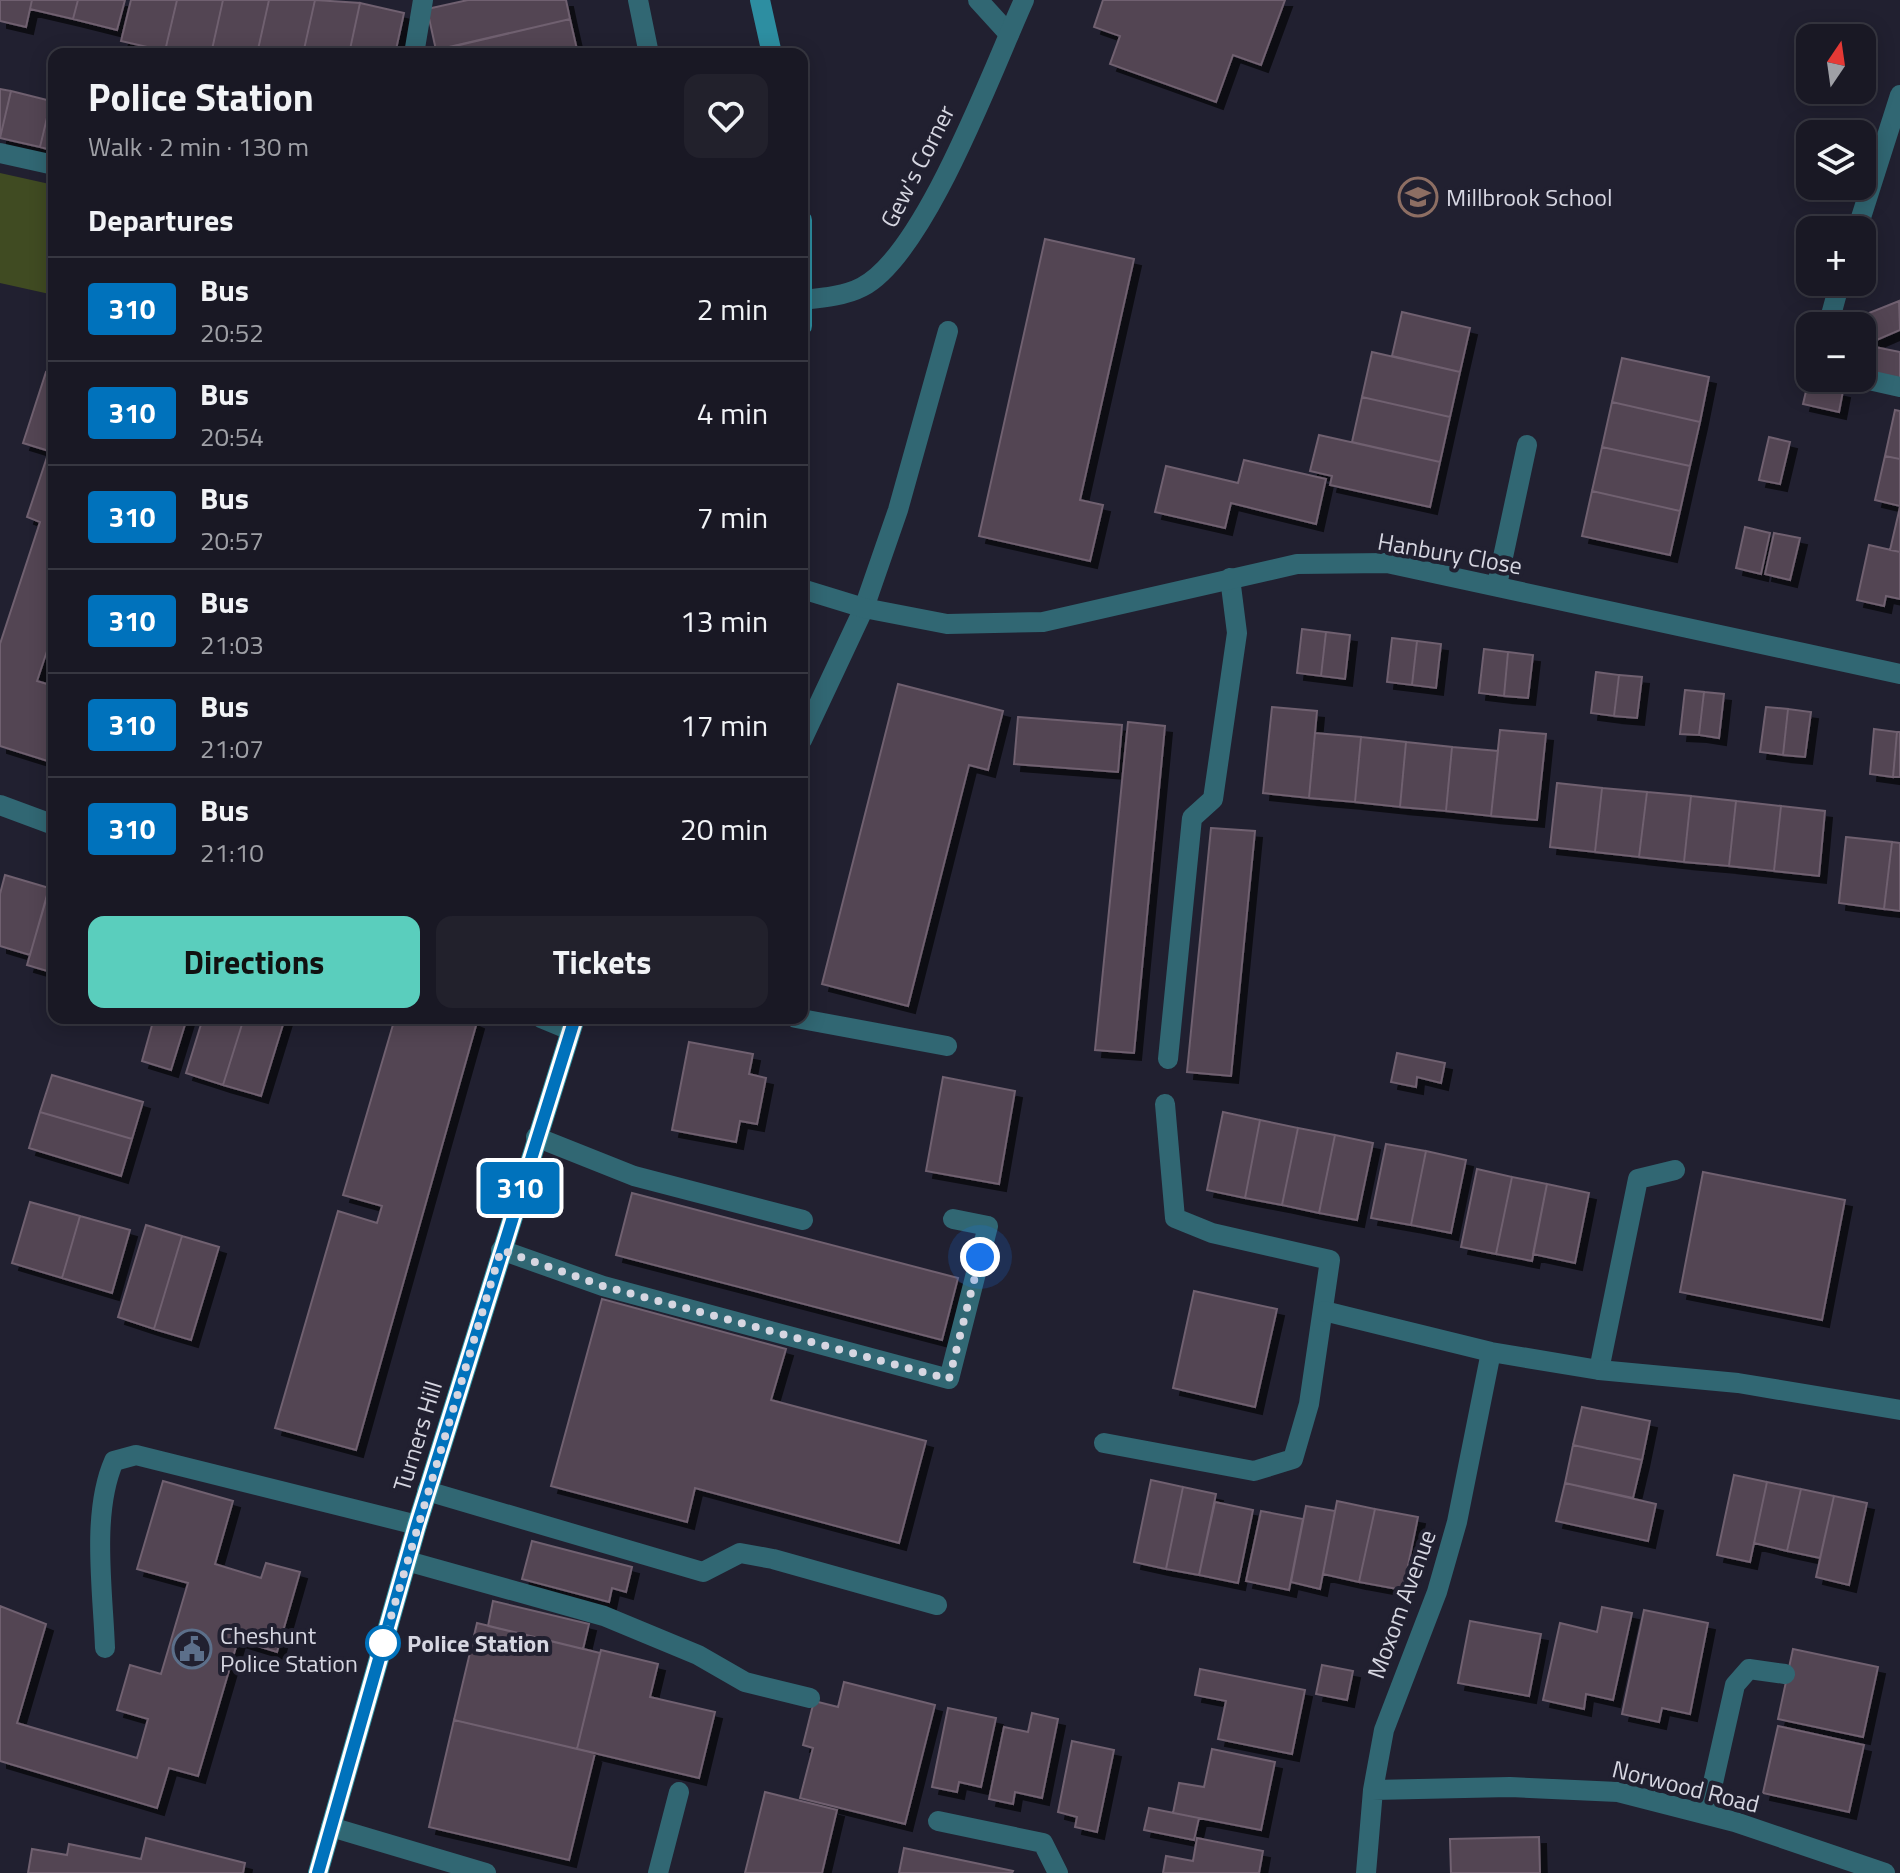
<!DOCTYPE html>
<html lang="en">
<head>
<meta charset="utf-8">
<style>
  body { margin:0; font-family:"Titillium Web",sans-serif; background:#22212c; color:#f1f3f6; height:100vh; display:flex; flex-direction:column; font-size:30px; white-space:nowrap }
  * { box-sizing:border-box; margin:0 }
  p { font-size:26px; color:#9fa0a6 }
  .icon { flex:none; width:44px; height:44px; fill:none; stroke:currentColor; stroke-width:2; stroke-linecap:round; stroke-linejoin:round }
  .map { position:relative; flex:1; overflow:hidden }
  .side { position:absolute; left:48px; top:48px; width:760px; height:976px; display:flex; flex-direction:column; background:#191824; border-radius:16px; box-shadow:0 4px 20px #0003,0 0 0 2px #373741 }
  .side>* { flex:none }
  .badge { padding:0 16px; border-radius:6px; font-size:28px; line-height:52px }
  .needle { width:52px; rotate:13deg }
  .fabs { position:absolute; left:1796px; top:24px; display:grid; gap:16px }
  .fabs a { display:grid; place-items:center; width:80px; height:80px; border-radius:16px; background:#191824; box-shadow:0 4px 20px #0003,0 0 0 2px #373741; font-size:40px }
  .you { position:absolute; width:40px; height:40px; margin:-20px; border:6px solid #fff; border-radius:50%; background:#1a73e8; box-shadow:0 0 0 12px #1a73e833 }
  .map>.badge { position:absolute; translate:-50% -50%; box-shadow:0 0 0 4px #fff }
  h2 { padding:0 40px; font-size:30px; line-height:72px }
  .round { display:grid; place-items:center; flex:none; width:84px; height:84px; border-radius:16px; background:#22212c }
  .headline { display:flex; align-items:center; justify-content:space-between; height:136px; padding:0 40px }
  h1 { font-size:38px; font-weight:700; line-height:60px }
  .cta { display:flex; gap:16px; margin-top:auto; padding:16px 40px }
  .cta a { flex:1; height:92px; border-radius:16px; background:#5acebd; color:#111; font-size:32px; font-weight:700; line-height:92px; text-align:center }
  .cta a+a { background:#22212c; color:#f1f3f6 }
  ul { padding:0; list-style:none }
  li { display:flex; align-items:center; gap:24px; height:104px; padding:0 40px; border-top:2px solid #373741 }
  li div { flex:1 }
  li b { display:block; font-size:30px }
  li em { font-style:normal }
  li .badge { min-width:88px; font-weight:700; text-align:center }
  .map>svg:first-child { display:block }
  .green { fill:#404b22 }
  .building { fill:#524452; stroke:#6f606f; stroke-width:2; filter:url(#shadow) }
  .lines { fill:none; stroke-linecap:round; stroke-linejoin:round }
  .service { stroke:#316773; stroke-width:20 }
  .minor { stroke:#316773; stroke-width:20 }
  .secondary { stroke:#2d8ea1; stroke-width:20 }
  .line-casing { stroke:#fff; stroke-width:18 }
  .line { stroke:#0072bc; stroke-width:12 }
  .walk { stroke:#d6d6e1; stroke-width:8; stroke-dasharray:0 14.4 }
  .stop-dot { fill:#fff; stroke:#0072bc; stroke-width:4 }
  .labels { text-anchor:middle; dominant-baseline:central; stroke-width:8; stroke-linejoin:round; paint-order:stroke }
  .street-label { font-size:24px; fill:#d6d6e1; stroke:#212030 }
  .poi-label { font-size:24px; fill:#d6d6e1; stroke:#212030; text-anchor:start }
  .stop-label { font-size:24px; font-weight:bold; fill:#d6d6e1; stroke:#212030; text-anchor:start }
</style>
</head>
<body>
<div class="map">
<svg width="1900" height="1873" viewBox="0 0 1900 1873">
  <defs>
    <filter id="shadow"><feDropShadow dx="7" dy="7" stdDeviation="0" flood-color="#0009"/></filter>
  </defs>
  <rect width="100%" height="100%" fill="#212030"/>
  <path class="green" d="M0 173 54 185V295L0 283Z"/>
  <path class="building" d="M0 0H32L26 27 0 21Z
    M32 0H78L73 19 30 9Z
    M78 0H125L117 30 73 19Z
    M131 0H177L165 51 121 41Z
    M177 0H223L211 54 165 51Z
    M223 0H269L257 54H211Z
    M269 0H315L303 54H257Z
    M315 0 360 3 349 54H303Z
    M468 0H566L570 19 436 50 427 9Z
    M1103 0H1285L1261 65 1233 55 1216 102 1110 64 1120 36 1094 27Z
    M360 3 404 13 395 54H349Z
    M570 19 578 54H453L451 47Z
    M0 89 11 91 0 138Z
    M11 91 51 101 40 147 0 138Z
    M51 101H54V151L40 147Z
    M1045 239 1134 259 1080 500 1103 505 1090 561 979 536Z
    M1899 301 1900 330 1865 345 1862 326H1857L1854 319Z
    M1402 312 1470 328 1460 372 1392 356Z
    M1865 345 1900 352V379L1862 371Z
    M1372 352 1460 372 1450 417 1362 397Z
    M1622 358 1709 377 1700 422 1612 402Z
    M46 372 54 374V640L51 639 37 681 54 686V763L0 746V644L40 522 27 517 49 451 23 443Z
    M1808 383 1843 391 1839 412 1803 404Z
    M1362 397 1450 417 1440 462 1352 442Z
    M1612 402 1700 422 1690 466 1602 447Z
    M1895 410 1900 411V459L1885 456Z
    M1319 435 1440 462 1430 507 1330 485 1332 476 1310 471Z
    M1769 437 1790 442 1780 484 1759 480Z
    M1602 447 1690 466 1680 511 1592 491Z
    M1885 456 1900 459V506L1875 500Z
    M1244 460 1326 479 1316 524 1231 503 1225 528 1155 512 1166 466 1238 483Z
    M1592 491 1680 511 1670 555 1582 536Z
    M1900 507V552L1890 550Z
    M1745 527 1770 533 1761 574 1736 568Z
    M1774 533 1800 538 1790 580 1765 574Z
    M1869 545 1900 552V599L1886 596 1884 606 1857 600Z
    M1302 629 1326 632 1321 676 1297 673Z
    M1326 632 1350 635 1345 679 1321 676Z
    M1392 638 1417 641 1412 685 1387 682Z
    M1417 641 1441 644 1436 688 1412 685Z
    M1484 649 1508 652 1504 696 1479 693Z
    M1508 652 1533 655 1528 698 1504 696Z
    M1596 672 1619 675 1614 716 1591 713Z
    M1619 675 1642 677 1637 718 1614 716Z
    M898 684 1003 711 988 770 969 765 908 1006 822 984Z
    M1685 690 1704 692 1699 735 1680 734Z
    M1704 692 1724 694 1719 738 1699 735Z
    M1272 707 1317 711 1309 798 1263 793Z
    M1766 707 1788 709 1783 755 1760 752Z
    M1788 709 1811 712 1805 757 1783 755Z
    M1018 717 1122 725 1118 772 1014 764Z
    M1128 722 1165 726 1134 1053 1095 1050Z
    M1874 729 1897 732 1893 777 1870 774Z
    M1500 730 1546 734 1537 820 1491 816Z
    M1897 732H1900V777H1893Z
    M1315 733 1361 737 1355 802 1309 798Z
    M1361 737 1406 742 1400 807 1355 802Z
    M1406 742 1452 747 1446 811 1400 807Z
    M1452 747 1498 751 1491 816 1446 811Z
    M1557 783 1602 788 1595 852 1550 847Z
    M1602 788 1647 792 1639 857 1595 852Z
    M1647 792 1691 796 1684 862 1639 857Z
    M1691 796 1736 801 1729 866 1684 862Z
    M1736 801 1781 806 1774 871 1729 866Z
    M1781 806 1825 811 1819 876 1774 871Z
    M1211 828 1255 831 1231 1076 1187 1072Z
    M1846 837 1892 842 1884 909 1839 903Z
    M1892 842 1900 843V911L1884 909Z
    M5 875 49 888 30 955 0 946V894Z
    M46 900 54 902V973L27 965Z
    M154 1018H187L171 1070 142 1061Z
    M203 1018H244L223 1085 186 1073Z
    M244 1018H285L261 1096 223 1085Z
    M395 1018H468L477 1022 356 1450 275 1428 338 1211 377 1223 382 1206 343 1195Z
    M689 1042 753 1054 749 1074 766 1078 757 1124 740 1121 736 1142 672 1130Z
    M1397 1053 1445 1063 1441 1083 1417 1077 1416 1087 1391 1082Z
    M52 1075 143 1102 132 1139 40 1112Z
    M943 1077 1015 1091 999 1184 926 1171Z
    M40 1112 132 1139 121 1176 29 1148Z
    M1223 1112 1260 1120 1245 1198 1207 1190Z
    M1260 1120 1298 1128 1282 1205 1245 1198Z
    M1298 1128 1335 1135 1319 1213 1282 1205Z
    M1335 1135 1373 1143 1357 1220 1319 1213Z
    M1386 1144 1426 1151 1411 1225 1371 1218Z
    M1426 1151 1466 1160 1451 1233 1411 1225Z
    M1477 1169 1512 1177 1496 1254 1461 1247Z
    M1703 1172 1845 1200 1822 1320 1680 1292Z
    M1512 1177 1547 1184 1532 1261 1496 1254Z
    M1547 1184 1589 1193 1575 1263 1533 1254Z
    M632 1193 958 1278 942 1340 616 1255Z
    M30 1202 80 1216 62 1278 12 1263Z
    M80 1216 130 1230 112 1293 62 1278Z
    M146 1225 182 1236 154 1329 118 1317Z
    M182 1236 219 1247 191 1340 154 1329Z
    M1194 1291 1277 1309 1255 1407 1173 1388Z
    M602 1299 786 1349 771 1400 926 1441 899 1543 695 1488 687 1522 551 1486Z
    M1582 1407 1650 1421 1642 1460 1573 1445Z
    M1573 1445 1642 1460 1633 1498 1565 1483Z
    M1734 1475 1767 1482 1750 1562 1717 1555Z
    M1151 1480 1183 1487 1166 1569 1134 1562Z
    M163 1481 233 1501 215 1564 261 1578 266 1563 300 1572 277 1652 238 1640 198 1776 169 1768 157 1808 0 1761V1606L46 1624 17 1723 137 1758 148 1719 117 1710 130 1665 161 1674 188 1583 137 1569Z
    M1767 1482 1801 1489 1787 1551 1754 1543Z
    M1565 1483 1656 1504 1648 1541 1556 1521Z
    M1183 1487 1216 1494 1199 1575 1166 1569Z
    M1801 1489 1834 1496 1820 1558 1787 1551Z
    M1834 1496 1867 1503 1849 1585 1816 1577Z
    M1337 1501 1375 1509 1359 1582 1323 1574Z
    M1215 1502 1253 1510 1238 1583 1199 1575Z
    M1306 1506 1335 1511 1320 1589 1291 1582Z
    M1375 1509 1418 1517 1403 1590 1359 1582Z
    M1261 1511 1303 1519 1289 1590 1246 1581Z
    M532 1541 632 1567 626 1592 612 1588 609 1602 522 1579Z
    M493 1601 589 1624 583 1649 488 1626Z
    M1602 1607 1632 1613 1613 1700 1586 1694 1584 1709 1543 1700 1560 1623 1597 1632Z
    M1644 1610 1708 1623 1690 1714 1662 1708 1659 1722 1622 1714Z
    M1470 1621 1541 1634 1529 1696 1458 1683Z
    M477 1623 600 1653 577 1749 454 1720Z
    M1793 1649 1878 1667 1863 1737 1778 1719Z
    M601 1650 658 1664 650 1697 715 1712 699 1778 577 1749Z
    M1322 1665 1353 1671 1347 1700 1316 1694Z
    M1200 1669 1305 1690 1292 1754 1218 1739 1226 1701 1195 1695Z
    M844 1682 935 1705 905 1824 800 1798 813 1748 803 1745 814 1701 838 1707Z
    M948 1708 996 1718 981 1787 959 1782 957 1792 932 1787Z
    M1032 1713 1058 1719 1042 1798 1015 1792 1013 1804 989 1799 1004 1727 1028 1732Z
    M454 1720 595 1753 569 1860 429 1827Z
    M1778 1726 1864 1745 1849 1812 1763 1793Z
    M1072 1741 1114 1750 1097 1832 1075 1827 1077 1817 1058 1812Z
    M1212 1749 1275 1762 1261 1830 1173 1813 1179 1783 1204 1787Z
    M765 1792 837 1810 822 1873H745Z
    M1149 1808 1199 1818 1194 1840 1144 1830Z
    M1539 1837 1540 1873H1451L1450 1839Z
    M146 1838 245 1863 243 1873H28L32 1849 67 1855 69 1844 141 1859Z
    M1197 1838 1263 1851 1259 1873H1163L1166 1856 1193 1861Z
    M904 1848 1013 1871 1012 1873H899Z"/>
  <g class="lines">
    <path class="service" d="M978 0 1009 34
      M414 54 423 0
      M0 153 54 165
      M1857 230 1900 95
      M1828 326 1840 282
      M1860 378 1900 387
      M802 740 864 608 898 510 948 331
      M0 805 54 825
      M1168 1059 1192 818 1213 799 1237 633 1230 578
      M536 1137 634 1176 803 1220
      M501 1250 603 1286 949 1379 988 1226 953 1219
      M1599 1370 1638 1179 1675 1170
      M1104 1443 1254 1471 1293 1459 1309 1404 1330 1260 1212 1233 1175 1218 1165 1104
      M427 1491 703 1572 740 1553 773 1559 937 1605
      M407 1561 604 1616 698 1655 745 1682 810 1698
      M105 1648C103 1591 91 1513 114 1461L136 1455 417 1525
      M1706 1814 1735 1685 1749 1669 1785 1674
      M938 1821 1043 1843 1058 1873
      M331 1827 486 1873
      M658 1873 679 1792"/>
    <path class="minor" d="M638 0 649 54
      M802 300C821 298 845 296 862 287 925 255 993 68 1024 0
      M1497 585 1527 445
      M802 589 864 608 947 624 1043 622 1297 564 1387 563 1900 674
      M541 1018 570 1030
      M796 1018 947 1046
      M1324 1311 1491 1352 1599 1370 1738 1383 1900 1410
      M1373 1790 1510 1787 1618 1792 1735 1822 1885 1873
      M1366 1873 1373 1790 1384 1730 1437 1592 1457 1522 1491 1352"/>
    <path class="secondary" d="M760 0 772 54
      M802 220V326
      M318 1873 417 1525 575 1018"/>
  </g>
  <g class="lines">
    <g class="line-casing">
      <path id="line" d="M318 1873 417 1525 575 1018"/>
    </g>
    <use href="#line" class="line"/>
    <path class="walk" d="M383 1643 381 1650 501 1250 603 1286 949 1379 980 1257"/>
  </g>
  <defs>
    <g id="school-ring" transform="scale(2)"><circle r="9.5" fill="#212030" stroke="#8d6e63" stroke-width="1.5"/><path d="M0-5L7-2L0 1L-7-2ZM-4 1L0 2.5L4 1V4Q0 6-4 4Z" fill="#8d6e63"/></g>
    <g id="civic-ring" transform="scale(2)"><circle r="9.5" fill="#212030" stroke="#5c6f8a" stroke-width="1.5"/><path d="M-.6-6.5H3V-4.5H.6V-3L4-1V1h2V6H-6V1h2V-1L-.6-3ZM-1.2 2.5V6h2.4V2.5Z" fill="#5c6f8a"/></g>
  </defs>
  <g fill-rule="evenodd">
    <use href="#school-ring" x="1418" y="197"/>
    <use href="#civic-ring" x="192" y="1649"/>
  </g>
  <circle class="stop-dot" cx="383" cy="1643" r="16"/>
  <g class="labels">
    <g class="street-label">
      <text transform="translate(917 166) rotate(-63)">Gew's Corner</text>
      <text transform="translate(1450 553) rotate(10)">Hanbury Close</text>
      <text transform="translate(417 1436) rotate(-73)">Turners Hill</text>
      <text transform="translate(1401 1604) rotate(-70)">Moxom Avenue</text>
      <text transform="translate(1686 1786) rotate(14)">Norwood Road</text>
    </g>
    <g class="poi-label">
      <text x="1446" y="197">Millbrook School</text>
      <text x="220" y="1635">Cheshunt<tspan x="220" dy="28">Police Station</tspan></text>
    </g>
    <g class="stop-label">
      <text x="407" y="1643">Police Station</text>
    </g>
  </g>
</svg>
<div class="fabs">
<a><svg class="needle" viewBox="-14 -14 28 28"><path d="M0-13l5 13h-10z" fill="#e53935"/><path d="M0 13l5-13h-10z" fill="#9fa0a6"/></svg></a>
<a><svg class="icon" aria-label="layers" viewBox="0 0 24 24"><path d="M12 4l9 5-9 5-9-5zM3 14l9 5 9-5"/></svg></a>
<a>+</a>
<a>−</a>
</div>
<div class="you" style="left:980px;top:1257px"></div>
<b class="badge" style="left:520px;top:1188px;background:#0072bc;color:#fff">310</b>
<section class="side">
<div class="headline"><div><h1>Police Station</h1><p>Walk · 2 min · 130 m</p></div><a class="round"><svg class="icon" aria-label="heart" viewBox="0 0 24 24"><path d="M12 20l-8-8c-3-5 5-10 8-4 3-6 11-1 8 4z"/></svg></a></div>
<h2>Departures</h2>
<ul>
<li><span class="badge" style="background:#0072bc;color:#fff">310</span><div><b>Bus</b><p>20:52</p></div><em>2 min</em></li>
<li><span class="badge" style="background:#0072bc;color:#fff">310</span><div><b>Bus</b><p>20:54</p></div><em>4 min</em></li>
<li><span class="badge" style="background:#0072bc;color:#fff">310</span><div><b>Bus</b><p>20:57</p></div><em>7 min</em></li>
<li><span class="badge" style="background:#0072bc;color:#fff">310</span><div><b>Bus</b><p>21:03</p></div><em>13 min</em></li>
<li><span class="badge" style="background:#0072bc;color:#fff">310</span><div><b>Bus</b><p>21:07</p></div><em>17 min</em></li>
<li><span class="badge" style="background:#0072bc;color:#fff">310</span><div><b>Bus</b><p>21:10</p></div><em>20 min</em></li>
</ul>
<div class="cta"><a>Directions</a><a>Tickets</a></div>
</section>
</div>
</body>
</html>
